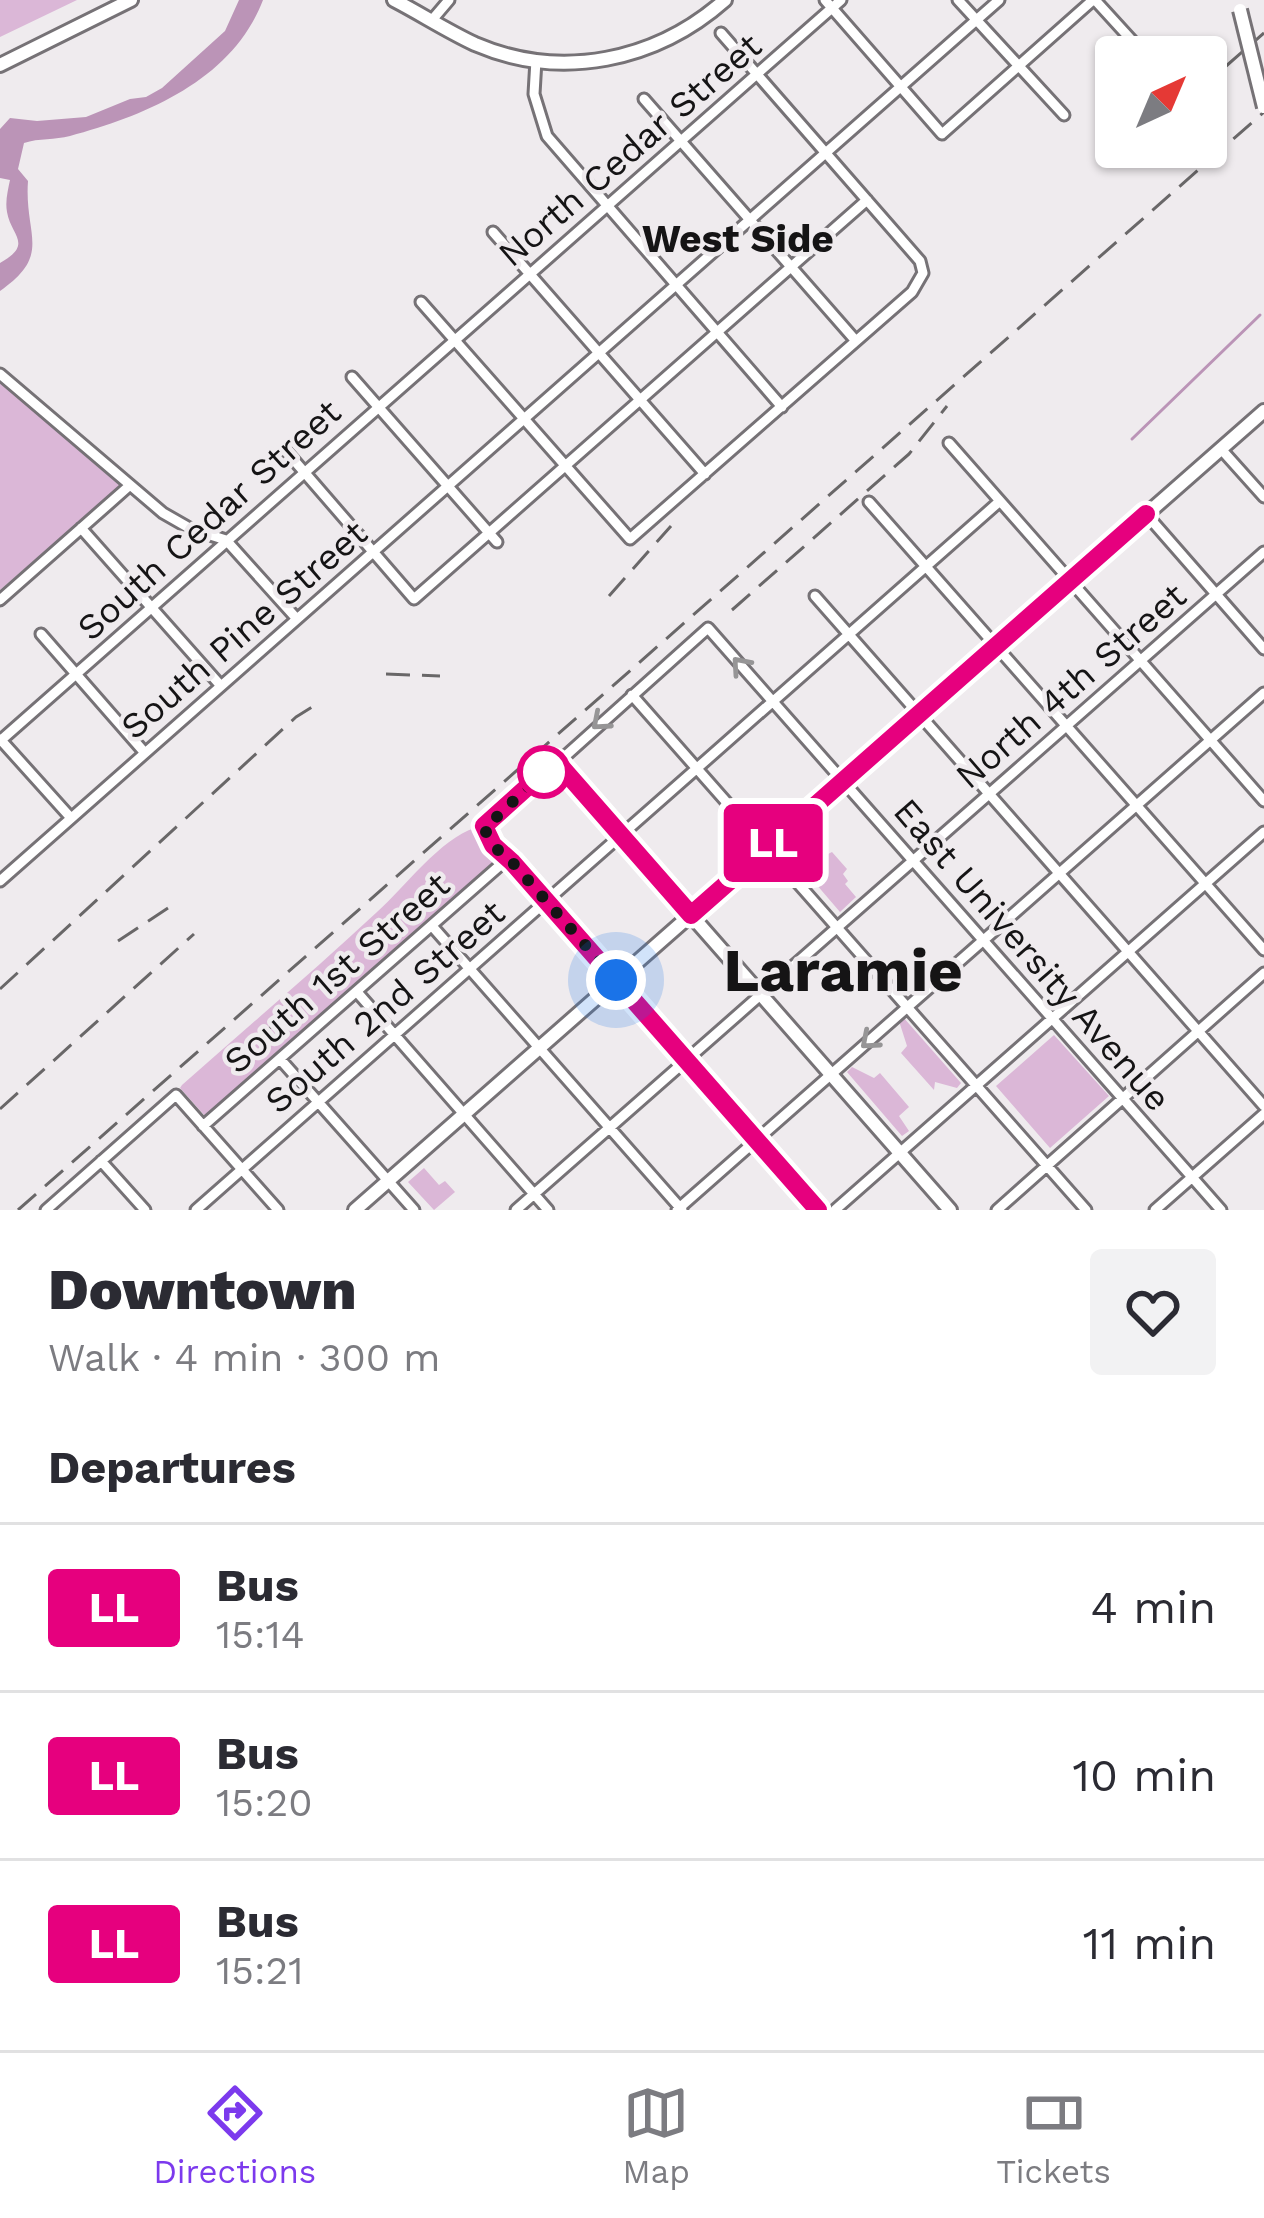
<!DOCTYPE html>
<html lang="en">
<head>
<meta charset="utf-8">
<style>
  body { margin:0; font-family:"Work Sans",sans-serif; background:#f2f2f3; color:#2b2b33; height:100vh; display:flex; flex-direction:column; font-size:45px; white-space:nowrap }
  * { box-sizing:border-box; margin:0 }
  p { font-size:39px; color:#7c7c81 }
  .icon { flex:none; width:66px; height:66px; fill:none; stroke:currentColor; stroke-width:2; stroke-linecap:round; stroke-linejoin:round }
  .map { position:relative; height:1210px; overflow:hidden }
  .panel { display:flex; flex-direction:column; background:#fff; flex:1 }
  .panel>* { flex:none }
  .badge { padding:0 24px; border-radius:9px; font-size:42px; line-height:78px }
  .needle { width:78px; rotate:44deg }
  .fabs { position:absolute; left:1095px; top:36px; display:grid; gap:24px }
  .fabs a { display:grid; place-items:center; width:132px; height:132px; border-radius:12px; background:#fff; box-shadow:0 3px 9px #0004; font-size:60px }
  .you { position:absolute; width:60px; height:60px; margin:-30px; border:9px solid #fff; border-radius:50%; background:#1a73e8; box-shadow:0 0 0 18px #1a73e833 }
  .map>.badge { position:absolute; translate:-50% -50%; box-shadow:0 0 0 6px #fff }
  h2 { padding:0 48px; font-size:45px; line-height:108px }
  .round { display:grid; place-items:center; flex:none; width:126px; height:126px; border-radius:12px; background:#f2f2f3 }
  .summary { display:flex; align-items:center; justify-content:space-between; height:204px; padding:0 48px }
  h1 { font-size:57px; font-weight:800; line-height:90px }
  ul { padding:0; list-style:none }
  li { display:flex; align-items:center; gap:36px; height:168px; padding:0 48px; border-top:3px solid #e1e1e2 }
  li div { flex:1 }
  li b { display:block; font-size:45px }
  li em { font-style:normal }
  li .badge { min-width:132px; font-weight:700; text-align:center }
  .tab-bar { display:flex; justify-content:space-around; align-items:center; height:168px; border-top:3px solid #e1e1e2; background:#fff; font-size:33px; color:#7c7c81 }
  .tab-bar a { display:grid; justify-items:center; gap:6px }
  .tab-bar .current { color:#7c3aed }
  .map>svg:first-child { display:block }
  .green { fill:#dbb7d7 }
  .water { fill:#bb94b7 }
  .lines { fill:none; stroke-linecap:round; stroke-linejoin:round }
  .stream { stroke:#bb94b7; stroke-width:3 }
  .minor-casing { stroke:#767276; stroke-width:15 }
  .major-casing { stroke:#767276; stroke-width:18 }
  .minor { stroke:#fff; stroke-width:9 }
  .major { stroke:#fff; stroke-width:12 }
  .rail { stroke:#696768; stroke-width:3; stroke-dasharray:24 12; stroke-linecap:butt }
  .major-bridge-casing { stroke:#767276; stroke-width:18; stroke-linecap:butt }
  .major-bridge { stroke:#fff; stroke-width:12 }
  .oneway { stroke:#969596 }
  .line-casing { stroke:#fff; stroke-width:27 }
  .line { stroke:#e6007e; stroke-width:18 }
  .walk { stroke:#151415; stroke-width:12; stroke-dasharray:0 21.6 }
  .stop-dot { fill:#fff; stroke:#e6007e; stroke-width:6 }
  .labels { text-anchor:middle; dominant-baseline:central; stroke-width:9; stroke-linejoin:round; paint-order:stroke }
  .street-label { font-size:36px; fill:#151415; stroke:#efebee }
  .neighbourhood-label { font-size:39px; font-weight:bold; fill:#151415; stroke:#efebee }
  .town-label { font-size:60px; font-weight:bold; fill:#151415; stroke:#efebee }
</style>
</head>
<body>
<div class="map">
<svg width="1264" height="1210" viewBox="0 0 1264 1210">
  <rect width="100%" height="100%" fill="#efebee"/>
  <path class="green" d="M0 0H77L0 37Z
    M0 382 120 486 0 590Z
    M475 828 478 843 493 862 205 1116 180 1088 182 1085C247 1027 314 971 377 912 404 888 441 838 475 828Z
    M796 840 797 856 804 864 824 849 828 854 832 852 847 869 843 874 848 881 845 884 856 897 840 912 786 849Z
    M903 1017 961 1083 957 1088 935 1082 934 1090 901 1053 907 1046 899 1021Z
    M1054 1035 1109 1096 1050 1148 996 1086Z
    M852 1067 874 1078 880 1073 909 1107 899 1116 909 1131 902 1136 847 1072Z
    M424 1168 439 1185 445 1181 455 1192 434 1210 408 1182Z"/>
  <path class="water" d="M239 0H263C233 79 148 115 70 136 55 140 39 138 24 143L18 169 28 181C24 236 53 254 0 291V263C34 244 11 236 7 212 5 201 8 190 10 180L0 178V129L10 118 37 121 86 117 130 99 146 97 162 88 225 31Z"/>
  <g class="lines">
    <path class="stream" d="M1132 439 1260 315"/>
    <g class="minor-casing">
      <path id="minor" d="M825 0 942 134 1093 0
        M958 0 1064 115
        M1095 0 1147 57
        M432 20 449 0
        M536 60 534 94 547 136 782 407
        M644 99 856 341
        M493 232 705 474
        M421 302 630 539 912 292 923 273 920 261 721 33
        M0 374 163 513 191 529 226 540 297 619
        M352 377 497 542
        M949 443 1264 801
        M1221 449 1264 497
        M286 451 414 599 867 200
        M869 502 1264 950
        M1146 514 1264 649
        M81 528 221 686
        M815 596 1264 1106
        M0 600 129 486
        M41 634 145 753
        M632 695 1086 1210
        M0 739 71 818
        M0 741 841 0
        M556 761 691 915
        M0 881 999 0
        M432 926 682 1210
        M357 992 548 1210
        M280 1059 414 1210
        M203 1126 506 860
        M101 1161 145 1210
        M46 1210 176 1095 278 1210
        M196 1210 1000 501
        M516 1210 1264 552
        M677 1210 1264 693
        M818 1210 546 902 502 856 484 829 708 628 1221 1210
        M835 1210 1264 832
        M997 1210 1264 973
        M1155 1210 1264 1114"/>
    </g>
    <g class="major-casing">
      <path id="major" d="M394 0C421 14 447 31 475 44 561 81 656 61 725 0
        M0 65 131 0
        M691 915 950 1210
        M355 1210 1264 411"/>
    </g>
    <use href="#minor" class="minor"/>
    <use href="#major" class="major"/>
    <path class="rail" d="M1225 67 1264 33
      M609 596 671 526
      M732 610 909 454 947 406
      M386 674 440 676
      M118 941 168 908
      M0 989 296 717 320 702
      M231 1063 280 1019
      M0 1109 194 934
      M18 1210 1264 112"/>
    <g class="major-bridge-casing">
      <path id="major-bridge" d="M1240 10 1264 107"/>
    </g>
    <use href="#major-bridge" class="major-bridge"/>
  </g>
  <defs><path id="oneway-chevron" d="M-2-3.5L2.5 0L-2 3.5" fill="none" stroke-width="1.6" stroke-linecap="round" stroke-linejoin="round" transform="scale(3)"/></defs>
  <g class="oneway">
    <use href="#oneway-chevron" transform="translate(740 665) rotate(-131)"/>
    <use href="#oneway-chevron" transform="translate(600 722) rotate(139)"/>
    <use href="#oneway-chevron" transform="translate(869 1041) rotate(139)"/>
  </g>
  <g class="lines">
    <g class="line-casing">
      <path id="line" d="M818 1210 512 862 493 845 484 826 556 761 691 915 1146 514"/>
    </g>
    <use href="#line" class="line"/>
    <path class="walk" d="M544 772 484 829 502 856 512 862 616 980"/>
  </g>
  <circle class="stop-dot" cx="544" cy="772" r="24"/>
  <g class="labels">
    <g class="street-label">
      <text transform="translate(630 150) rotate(-41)">North Cedar Street</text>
      <text transform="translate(209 520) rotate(-42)">South Cedar Street</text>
      <text transform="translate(244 630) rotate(-41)">South Pine Street</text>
      <text transform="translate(1071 686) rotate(-41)">North 4th Street</text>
      <text transform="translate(1032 955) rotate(49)">East University Avenue</text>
      <text transform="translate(337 973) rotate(-41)">South 1st Street</text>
      <text transform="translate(385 1007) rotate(-41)">South 2nd Street</text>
    </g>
    <g class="neighbourhood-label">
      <text x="738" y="238">West Side</text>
    </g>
    <g class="town-label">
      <text x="843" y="970">Laramie</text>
    </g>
  </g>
</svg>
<div class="fabs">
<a><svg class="needle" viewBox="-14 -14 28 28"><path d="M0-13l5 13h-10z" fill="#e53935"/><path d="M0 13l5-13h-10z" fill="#7c7c81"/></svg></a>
</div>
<div class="you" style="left:616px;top:980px"></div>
<b class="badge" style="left:773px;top:843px;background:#e6007e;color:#fff">LL</b>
</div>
<section class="panel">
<div class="summary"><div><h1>Downtown</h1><p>Walk · 4 min · 300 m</p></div><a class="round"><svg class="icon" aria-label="heart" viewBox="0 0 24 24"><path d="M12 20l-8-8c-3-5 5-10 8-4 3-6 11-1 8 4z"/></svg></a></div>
<h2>Departures</h2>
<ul>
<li><span class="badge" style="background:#e6007e;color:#fff">LL</span><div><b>Bus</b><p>15:14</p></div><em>4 min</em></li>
<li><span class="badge" style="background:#e6007e;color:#fff">LL</span><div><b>Bus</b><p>15:20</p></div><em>10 min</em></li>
<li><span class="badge" style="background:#e6007e;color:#fff">LL</span><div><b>Bus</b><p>15:21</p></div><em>11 min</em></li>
</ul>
</section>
<nav class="tab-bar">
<a class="current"><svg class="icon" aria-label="directions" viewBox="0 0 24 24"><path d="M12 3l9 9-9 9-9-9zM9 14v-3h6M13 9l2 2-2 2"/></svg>Directions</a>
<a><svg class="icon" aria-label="map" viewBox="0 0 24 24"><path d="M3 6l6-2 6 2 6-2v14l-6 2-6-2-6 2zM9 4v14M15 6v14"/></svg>Map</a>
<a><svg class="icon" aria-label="tickets" viewBox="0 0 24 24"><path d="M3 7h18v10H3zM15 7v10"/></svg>Tickets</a>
</nav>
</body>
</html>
